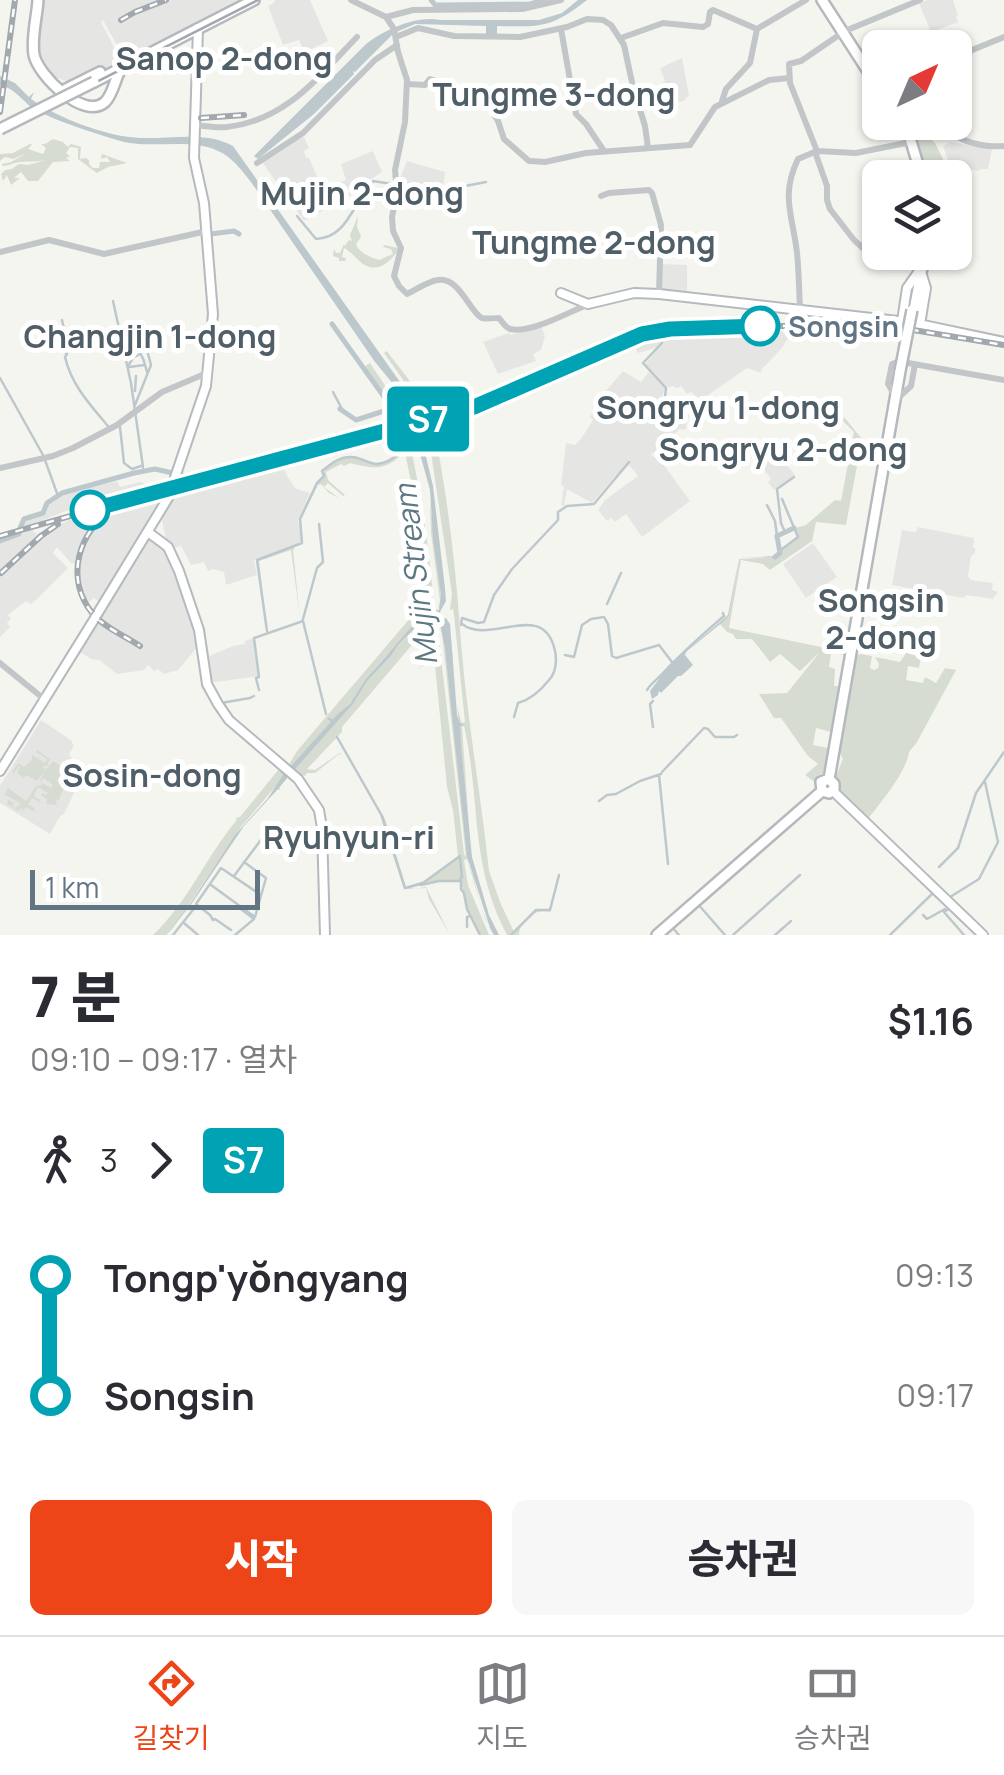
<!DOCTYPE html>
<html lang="ko">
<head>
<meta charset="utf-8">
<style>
  body { margin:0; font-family:Manrope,"Noto Sans KR",sans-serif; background:#f7f7f7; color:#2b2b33; height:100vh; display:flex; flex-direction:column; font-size:38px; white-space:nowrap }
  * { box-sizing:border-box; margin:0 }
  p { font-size:32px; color:#7c7c81 }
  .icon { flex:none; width:55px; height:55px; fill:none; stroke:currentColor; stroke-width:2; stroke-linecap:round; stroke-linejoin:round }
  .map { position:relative; height:935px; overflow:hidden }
  .details { display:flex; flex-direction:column; background:#fff; flex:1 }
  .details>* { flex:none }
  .badge { padding:0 20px; border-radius:8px; font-size:35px; line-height:65px }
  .needle { width:65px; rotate:44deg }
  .controls { position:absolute; left:862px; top:30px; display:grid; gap:20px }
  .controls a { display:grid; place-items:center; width:110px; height:110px; border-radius:15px; background:#fff; box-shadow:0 2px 8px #0004; font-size:50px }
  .scale { position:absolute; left:30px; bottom:25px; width:230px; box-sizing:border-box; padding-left:10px; border:5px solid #627584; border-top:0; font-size:28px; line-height:35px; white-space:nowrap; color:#627584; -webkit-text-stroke:8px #fff; paint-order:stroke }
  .map>.badge { position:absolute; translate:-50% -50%; box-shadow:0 0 0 5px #fff }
  .legs { display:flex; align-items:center; gap:15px; height:110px; padding:0 30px; font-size:32px }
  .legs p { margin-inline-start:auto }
  .overview { display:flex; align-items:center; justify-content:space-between; height:170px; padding:0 30px }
  h1 { font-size:55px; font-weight:800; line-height:75px }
  .cta { display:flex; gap:20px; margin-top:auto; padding:20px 30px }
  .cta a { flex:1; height:115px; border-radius:15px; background:#ed4518; color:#fff; font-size:40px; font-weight:800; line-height:115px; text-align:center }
  .cta a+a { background:#f7f7f7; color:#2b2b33 }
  ul { padding:0 30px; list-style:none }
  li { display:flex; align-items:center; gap:35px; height:120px; font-size:38px }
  li i { display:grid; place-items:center; width:15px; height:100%; margin:0 12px; background:currentColor }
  li i::after { content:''; width:25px; height:25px; margin:-12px; border:8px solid; border-radius:50%; background:#fff }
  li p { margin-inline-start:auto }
  li:first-child i { background:linear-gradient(#0000 50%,currentColor 0) }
  li:last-child i { background:linear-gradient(currentColor 50%,#0000 0) }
  .dock { display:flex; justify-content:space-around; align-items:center; height:140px; border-top:2px solid #e1e1e2; background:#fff; font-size:28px; color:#7c7c81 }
  .dock a { display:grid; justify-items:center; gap:5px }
  .dock .on { color:#ed4518 }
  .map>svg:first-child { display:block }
  .built { fill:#e5e6e4 }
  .green { fill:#d6dcd1; fill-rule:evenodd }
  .water { fill:#bdc8cd }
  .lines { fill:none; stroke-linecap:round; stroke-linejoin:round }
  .stream { stroke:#bdc8cd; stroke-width:2.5 }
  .canal { stroke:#bdc8cd; stroke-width:5 }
  .secondary-casing { stroke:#b4babe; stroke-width:12 }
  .primary-casing { stroke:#b5b9bd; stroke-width:14 }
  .tertiary { stroke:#c2c6c9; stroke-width:6 }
  .secondary { stroke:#fff; stroke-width:8 }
  .primary { stroke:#fff; stroke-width:9 }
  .tram { stroke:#a2a9ae; stroke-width:2.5 }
  .rail-casing { stroke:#a2a9ae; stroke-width:6 }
  .rail { stroke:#fff; stroke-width:2.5; stroke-dasharray:8; stroke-linecap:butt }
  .secondary-bridge-casing { stroke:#b4babe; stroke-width:12; stroke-linecap:butt }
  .primary-bridge-casing { stroke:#b5b9bd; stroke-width:14; stroke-linecap:butt }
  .secondary-bridge { stroke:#fff; stroke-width:8 }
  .primary-bridge { stroke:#fff; stroke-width:9 }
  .line-1-casing { stroke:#fff; stroke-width:22 }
  .line-1 { stroke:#00a3b4; stroke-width:15 }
  .stop-1-dot { fill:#fff; stroke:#00a3b4; stroke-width:5 }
  .labels { text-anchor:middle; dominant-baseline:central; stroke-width:10; stroke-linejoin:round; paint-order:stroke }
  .stop-label { font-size:28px; font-weight:bold; fill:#627584; stroke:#fff; text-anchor:start }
  .water-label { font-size:30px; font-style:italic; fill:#5d7881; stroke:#fff }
  .quarter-label { font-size:32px; font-weight:bold; fill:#505e68; stroke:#fff }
</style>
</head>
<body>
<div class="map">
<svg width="1004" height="935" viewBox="0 0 1004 935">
  <rect width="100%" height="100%" fill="#f5f5f0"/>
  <path class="built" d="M44 0H243L125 60 103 20 101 22 122 62 69 82 49 75 38 56Z
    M274 0H310L328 41 305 52 299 40 283 45 268 6 275 2Z
    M927 0H953L958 15 956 16 958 22 931 32 919 3Z
    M682 58 689 95 684 101 669 103 660 84 665 81 660 68Z
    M304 137 309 148 304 151 306 158H309L323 190 346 180 341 164 373 151 382 172 373 178 348 187 351 195 304 221 262 162 288 144Z
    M951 142 992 149 988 169H980L979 171 966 168 952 173 943 146Z
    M407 161 445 172 443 189 428 192 399 181Z
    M661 264 687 265V294L660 291Z
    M541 326 545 336 541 350 533 354 536 361 498 374 483 342 509 333 510 335Z
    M751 331H782L788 338 782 348 761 370V373L747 368 701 400 691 392 687 394 681 386 677 388 673 386 665 388 662 398 651 414H654L665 397 689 415 685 430 680 429 651 455 661 461 690 501 642 537 626 514 615 522 611 518 607 521 598 510 605 500 638 476 629 465 620 475H616L592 503 567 489 564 506 561 505 564 487 561 485 566 443 575 445 581 439 593 420 590 417 605 392 623 371 641 382 650 370 645 364 663 343 656 348 638 353 630 340 651 333 653 338 669 334 730 333Z
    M771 445 795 475 774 490 768 482 771 479 755 457Z
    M282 461 286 474 295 488 310 493 298 521 302 543 254 560 257 575 226 585 224 572 213 569 208 571 204 562 191 565 181 546 171 549 166 540 161 515 174 489Z
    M117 481 120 487 140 482 148 485V489L121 493 68 510 26 527 22 524 26 519 43 514 48 503 63 494Z
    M167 494 99 602 94 598 89 602 84 598 79 566 70 562 57 547 53 553 68 568 35 601 31 604 26 601 8 615 11 619 7 623 10 627 0 637V543L32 530 37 534 40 532 45 537 59 525 71 519 114 507 116 509 147 498Z
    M918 527 974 538 973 547 976 549 974 554 971 556 968 576 971 580 993 583 992 590 998 592 993 599 966 595 964 598 941 594 938 591 935 593 932 590 929 592 892 585 902 530 916 532Z
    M151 536 166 547 194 621 199 645 178 670 164 674 158 669 154 671 148 665 144 670 117 674 99 660 91 659 80 652Z
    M813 543 837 577 806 598 783 564Z
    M254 638 259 676 209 683 207 663 210 662 209 656 233 646 245 644V641Z
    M41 720 71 740 74 746 69 754 82 776 64 814 60 816 50 834 0 803V786Z"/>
  <path class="green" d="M927 135 935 143 950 173 940 176 928 173 917 140Z
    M53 139 63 142 68 147 71 144 81 147 80 159 86 158 89 160V164L93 168H99L100 162H110L107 157 101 159 102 154 127 163 108 167 97 173 78 159V148L70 147 66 153 70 156 66 158 70 161 53 162 38 181H28L21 172 14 178H20L11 185 7 175 3 181 1 174 5 170 12 169 19 164 28 165 46 160C37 162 30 161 21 162 14 162 10 166 2 166V164L11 162 27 153 13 159 5 157 0 161V154L13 153 30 144H32L28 149 43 154 46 148 41 144H45Z
    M358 216 357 226 361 237 356 244C359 253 370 257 379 260L393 254 391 249 383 247 384 245 398 248V251C390 261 379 274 363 264 356 259 352 252 344 248L342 257 346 258 345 261H339V258L333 256 334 249 336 253H340L344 244 345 246 349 240 352 241 350 235Z
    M387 351C400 370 428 398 428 421L459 412 461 414 433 424C448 497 456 569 461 642 467 719 481 795 489 871L500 902 514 932 535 910H551L550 912C535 908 520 920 519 935H507C469 863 481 800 464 726L462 727 469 825 449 627C455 656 452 697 462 723L465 722 454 615 453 609 450 610 452 594 426 419 416 398 384 353Z
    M374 360C386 375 404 391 409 409L403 414C418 474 427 532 433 594L432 602 424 614 438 609 440 601 431 533 430 501 441 595V604L437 611 442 627 445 649 469 864C478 887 480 914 494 935L485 919 467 859 464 860 468 885 489 935H481L479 932 467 909 461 881H437L411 888 412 889 426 887 450 935 429 899 426 888 404 889 377 806 385 819 406 887 424 881 458 856 453 810 447 787 435 665 432 657 418 670 434 652 431 627 423 632 342 727V732L307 769 315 770 340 753 351 763 341 754 338 755 315 773H307L305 776 302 775 306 780 304 784 292 772 353 704 368 680 391 656 398 645 425 621 420 620C402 640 382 658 366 680 360 688 355 698 348 706 328 725 309 747 290 770L287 768 297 751 411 617C426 598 426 592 424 568H419L423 562 419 522 404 447H400L401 455C384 472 371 468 350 463L344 466 341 464 326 472 328 480 345 495 343 496 328 483 324 487 339 498 329 493 321 484 318 485 301 519 303 543 295 547 293 550 300 618 291 550 259 561 267 631 257 560 302 543C302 538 300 532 300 527 299 509 321 483 326 467 334 463 341 458 350 458 376 460 372 473 398 455L400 447 404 446 401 429 271 462 282 450 397 417 364 367 370 363 402 411 408 408 405 399ZM435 613 437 614 442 633 466 857 464 854 440 649 435 620 429 618Z
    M844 417 862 439 846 525 816 522 812 541 770 570 763 564 741 560 729 628 845 652 844 655 831 653 829 667 835 669 834 686H839L831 732 816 728 813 745 828 748 823 773 817 776 815 782 805 775 818 764 808 756 781 718H774L759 694 787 693 820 652 800 671 780 654 770 662 752 639H736L733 634 727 632 720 624 729 614 739 559 778 557 783 549 798 538 795 528 806 525 835 500 841 501 854 432 843 421Z
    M906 653 921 657 919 668 908 666 906 680 923 683 925 677 936 683 945 668 956 670 917 742 909 752C906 773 881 802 867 820L838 795 835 778 843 759 839 751 856 657 860 654 872 656 870 668 874 670 878 668 879 664 875 657 900 662Z
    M261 748 288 772 241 827 173 928 166 935H153C188 902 206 857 236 821V818L240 817 279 769Z
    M37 750 50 759 47 766H43L45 770 53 761 74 774 69 783 60 777 57 782 64 787 59 800H55L57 803 56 805 46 804 47 799 41 795 43 793 46 795 48 793 38 787 34 794 36 799H41L39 800 41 803 32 798 28 804 34 808 35 812 26 807 21 812 23 807 18 811 7 804 8 800 14 803 12 806 15 808 21 804 6 795 4 797 8 788 26 801 37 785 41 786 42 783 51 788 53 785 44 778 39 783 44 772 37 781 26 775 24 778 17 773 20 767 19 766 14 773 12 772 18 763 24 767 32 760V755L45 763 47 759 36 752Z"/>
  <path class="water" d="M578 0H587C551 28 542 27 497 26V34H486V26L415 24 394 33 355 72 353 71 354 74 314 114 258 159 254 156 366 44C385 29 418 15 440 20H539L562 13Z
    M0 76 15 83 29 97 34 92 31 99C58 118 107 137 141 138 170 139 207 131 233 146L417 406 422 419 423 444 433 486 445 588 446 601 440 612 442 619 446 618 450 624 457 715 460 723 464 725 460 726 461 744 472 857 489 915 499 935H494L490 928 467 856 445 649 438 614 435 612 431 613 398 645 391 656 368 680 353 704 288 777 279 788 280 790 278 789 244 826 190 906 166 935 190 904 235 835 268 798 283 775 338 714 350 704 366 679 415 623 430 612 439 610 441 595 433 538 430 490 417 443H413L417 442 411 415 403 413 409 408 405 398 375 362 251 182C243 172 235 161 224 154 193 135 151 151 117 140 91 132 62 123 37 111 23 103 17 89 0 85Z
    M780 554 777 557 739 558 729 615 724 621 686 652 685 655 693 665 681 676H678L661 693 659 691 658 695 652 699 650 691 668 667 728 615 739 558 777 556Z"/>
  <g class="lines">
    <path class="stream" d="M409 185 427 192
      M429 193 486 182
      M357 204 362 198H368L373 181 392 184
      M297 216 316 239C337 238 346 223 356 206
      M113 301 131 383 143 467
      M62 320 65 334 63 350 67 354 65 357C71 384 90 405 108 426
      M124 346C139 343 144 359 147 372
      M128 366 133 358 140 354
      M129 367 145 365
      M0 378 43 455
      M135 391 136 376
      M333 392 342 409
      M135 405 151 365 146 346
      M653 415 665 397 666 388 643 363 662 343
      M120 427 124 463 132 469 141 466
      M45 460 58 496
      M143 469 144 471
      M767 505 775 521 777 536
      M785 532 781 523 777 489 794 477
      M780 553 782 549 798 537 782 499
      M607 604 621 573
      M303 619 317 568 323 562 319 524
      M462 624C490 646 544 598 555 651 557 660 556 673 549 680 541 690 530 700 518 703L514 717
      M461 625 462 618 478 623 484 622 494 595 512 569 558 520V512L567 506 594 504 629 462
      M267 631 257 560 302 543 300 519 317 483 324 476 322 471C327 467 335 460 343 458 368 452 368 477 399 454V447L404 446
      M565 655 574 657 582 625 591 619 604 617 608 624 612 656 616 658 659 645 672 662
      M259 690 256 678 259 677 254 638 303 621 326 714
      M647 690C651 683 657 680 663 673 682 653 703 634 724 616L723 613
      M221 703 250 698 254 696
      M329 719 333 721
      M653 727 650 704 653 701
      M337 737 382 816 405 888 423 883 460 856
      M662 772 704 728 708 729 715 737H734L737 735
      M659 775 668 864
      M599 801 607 795 616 794 640 781 661 774
      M939 867 958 848 976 793 1004 752
      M234 876 263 837
      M459 881 462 877 460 858
      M211 885 255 917 266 878 244 862
      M421 885 439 881H461V889L464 893 467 909 480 935
      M950 897 979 879 998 842 985 782
      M697 903 725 935
      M950 908 944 912 964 935
      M923 915 927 919 945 909
      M184 923 198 935
      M467 927V917L470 916
      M672 927 679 935
      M231 930 215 919 213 920 210 915 196 904 221 868 261 895
      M173 935 196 906
      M235 935 254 919 238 907
      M511 935 536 910H550L559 875
      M733 935 800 875
      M775 935 791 921
      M890 935 933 893"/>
    <path class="canal" d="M431 0 435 5H442L530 4 544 0
      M211 234 234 231 239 234
      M332 324 387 401 384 411 356 420 340 409
      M20 528 24 519 43 513 47 503 62 493 134 473 155 469 190 477 262 455
      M0 541 19 534
      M775 557 780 553 777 536 794 528"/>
    <g class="secondary-casing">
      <path id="secondary" d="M561 293 588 304 634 293 659 294 907 322
        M902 321 907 288 919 271
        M914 323 1004 342
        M920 324 926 288 922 275
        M148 532 168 547 179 571 199 630 207 684 218 704 229 720 298 779 319 810 322 828 325 935
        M96 616 168 498 206 386 213 314 204 203 194 158 198 28
        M0 771 95 618
        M833 791 983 935"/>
    </g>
    <g class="primary-casing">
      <path id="primary" d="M38 0C37 17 31 38 34 55 38 75 84 121 105 102 114 93 115 77 122 67
        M822 0 880 90
        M94 82 254 0
        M67 95 66 89 100 72
        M902 122 910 138 922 178
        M914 310 925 252
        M822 791 829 793 834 789V784L829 779 900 371
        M657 935 822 791 821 782 829 779"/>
    </g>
    <path class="tertiary" d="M351 0 386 17 413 10 522 9 561 0
      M386 17 394 29 398 52 407 80 405 122 395 170 397 193 392 217 393 231 401 248 394 276 399 286 407 294C416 290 428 281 438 280 460 277 470 313 482 318 484 319 497 318 499 318 502 322 505 327 510 329 530 334 569 312 587 305
      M561 29 576 114 586 124 604 151
      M396 37 418 28 454 36 520 37 567 27 587 19 603 20 611 25 624 45 633 87 645 126 648 148
      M621 38 663 23 703 27 708 24 710 12 713 10 757 29
      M955 57 1004 37
      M407 84 425 85 430 79 482 96 498 121 504 139 529 161 545 162 586 153 690 145 715 107 769 80 789 78
      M722 101 726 89 750 63 757 29 806 0
      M934 122C956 139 976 148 1004 146
      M195 125C206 126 217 128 227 127 287 120 318 77 357 37
      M817 151 790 83 789 64 801 61 845 31 920 0
      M815 152 827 186V200L830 209 854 240 864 249 880 245
      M257 163 303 133 375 60 397 45
      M601 196 609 193 649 190 652 193 661 225 659 294
      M0 252 49 240 104 254 207 231
      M898 252 914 264 923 265
      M800 309C799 290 799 272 797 253 793 216 780 196 798 159L817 151 856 153 911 142
      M900 361 892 364 888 384 897 399 911 386 915 364
      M908 363 1004 380
      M0 468 53 456 73 448 117 425 162 392 207 373
      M0 663 44 699"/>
    <use href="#secondary" class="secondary"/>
    <use href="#primary" class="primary"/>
    <path class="tram" d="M0 131 258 0"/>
    <g class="rail-casing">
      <path id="rail" d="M121 20 135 12 166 0
        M0 112 15 0
        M201 118 244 115
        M114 509C78 530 64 580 93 614 105 628 125 636 140 646
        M0 536 207 477 474 407 626 339 661 330 717 326H889L1004 345
        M1 573 41 536 58 524"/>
    </g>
    <use href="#rail" class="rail"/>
    <g class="secondary-bridge-casing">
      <path id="secondary-bridge" d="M95 618 96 616"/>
    </g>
    <g class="primary-bridge-casing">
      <path id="primary-bridge" d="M0 129 94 82
        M900 371 912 310"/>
    </g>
    <use href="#secondary-bridge" class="secondary-bridge"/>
    <use href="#primary-bridge" class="primary-bridge"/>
  </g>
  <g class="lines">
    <g class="line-1-casing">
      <path id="line-1" d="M90 510 474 407 642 334 670 329 760 326"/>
    </g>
    <use href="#line-1" class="line-1"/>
  </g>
  <g class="stop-1-dot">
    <circle cx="760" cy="326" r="18"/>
    <circle cx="90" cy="510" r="18"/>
  </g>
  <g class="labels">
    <g class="stop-label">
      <text x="788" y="326">Songsin</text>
    </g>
    <g class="water-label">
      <text transform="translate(415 575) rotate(-97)">Mujin Stream</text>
    </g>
    <g class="quarter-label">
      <text x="224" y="58">Sanop 2-dong</text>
      <text x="554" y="94">Tungme 3-dong</text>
      <text x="362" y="193">Mujin 2-dong</text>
      <text x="594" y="242">Tungme 2-dong</text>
      <text x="150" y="336">Changjin 1-dong</text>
      <text x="718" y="407">Songryu 1-dong</text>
      <text x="783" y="449">Songryu 2-dong</text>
      <text x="881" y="600">Songsin<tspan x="881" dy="37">2-dong</tspan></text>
      <text x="152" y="775">Sosin-dong</text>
      <text x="349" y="837">Ryuhyun-ri</text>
    </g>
  </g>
</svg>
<div class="controls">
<a><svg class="needle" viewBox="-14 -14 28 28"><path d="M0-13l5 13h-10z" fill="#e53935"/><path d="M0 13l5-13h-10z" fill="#7c7c81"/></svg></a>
<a><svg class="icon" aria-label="layers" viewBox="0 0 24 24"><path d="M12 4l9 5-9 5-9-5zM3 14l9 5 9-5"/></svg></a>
</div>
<div class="scale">1 km</div>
<b class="badge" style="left:428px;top:419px;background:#00a3b4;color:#fff">S7</b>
</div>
<section class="details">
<div class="overview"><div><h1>7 분</h1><p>09:10 – 09:17 · 열차</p></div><b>$1.16</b></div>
<div class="legs"><svg class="icon" aria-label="walk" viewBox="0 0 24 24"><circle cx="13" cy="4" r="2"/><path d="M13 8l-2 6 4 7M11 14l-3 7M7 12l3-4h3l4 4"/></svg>3<svg class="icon" aria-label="forward" viewBox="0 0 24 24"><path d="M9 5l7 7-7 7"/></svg><b class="badge" style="background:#00a3b4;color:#fff">S7</b></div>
<ul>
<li><i style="color:#00a3b4"></i><b>Tongp'yŏngyang</b><p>09:13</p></li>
<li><i style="color:#00a3b4"></i><b>Songsin</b><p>09:17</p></li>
</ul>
<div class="cta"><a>시작</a><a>승차권</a></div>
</section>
<nav class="dock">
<a class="on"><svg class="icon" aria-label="directions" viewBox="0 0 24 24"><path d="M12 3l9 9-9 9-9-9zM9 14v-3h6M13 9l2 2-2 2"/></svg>길찾기</a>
<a><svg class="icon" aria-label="map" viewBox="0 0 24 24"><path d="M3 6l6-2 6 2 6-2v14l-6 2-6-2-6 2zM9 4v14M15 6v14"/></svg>지도</a>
<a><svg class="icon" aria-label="tickets" viewBox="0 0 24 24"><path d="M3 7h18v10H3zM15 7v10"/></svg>승차권</a>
</nav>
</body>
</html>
